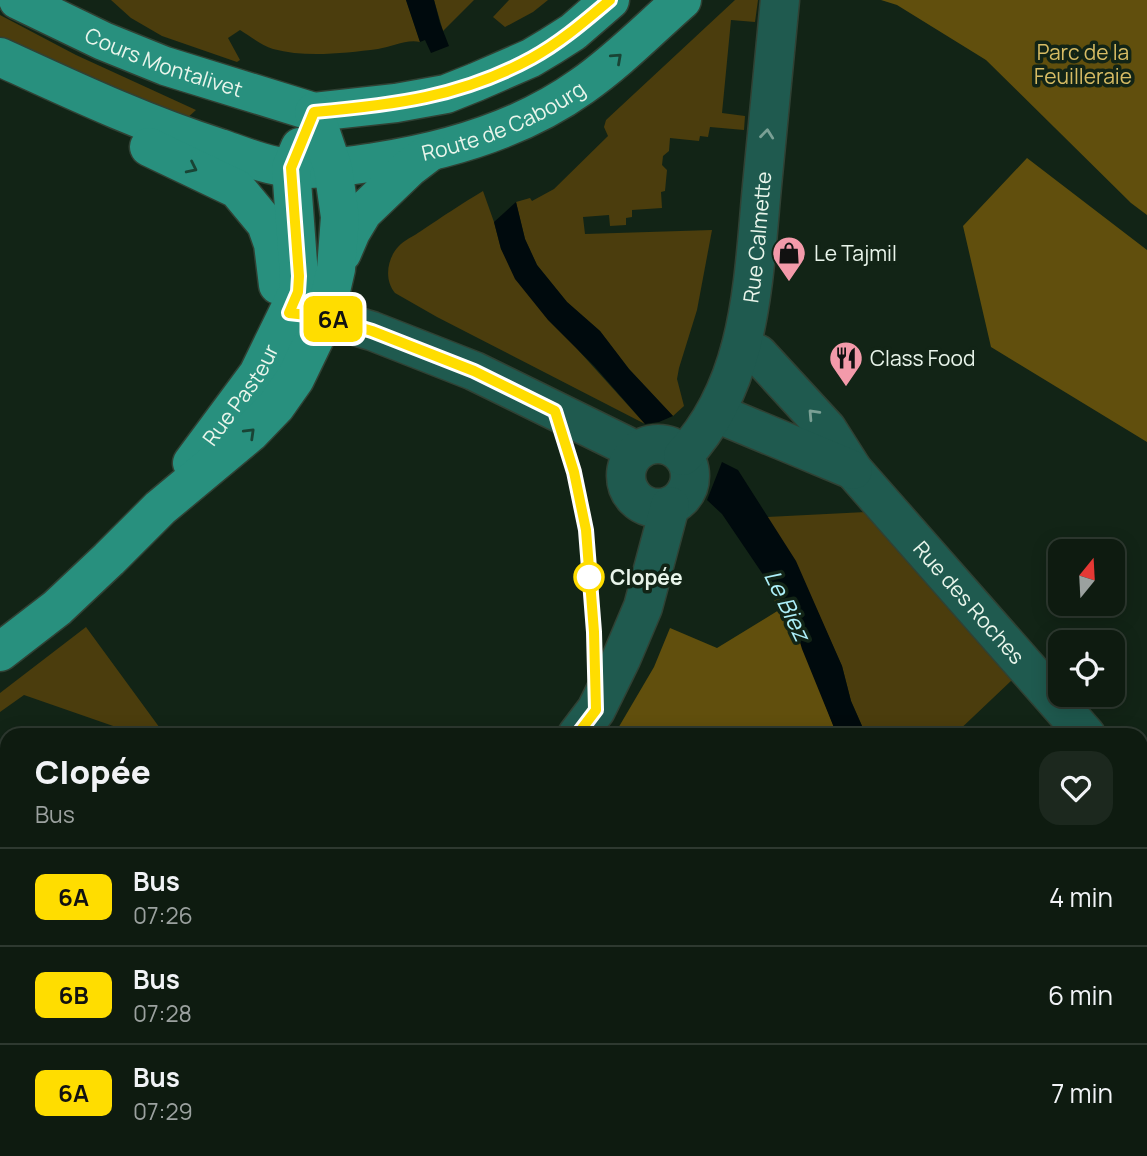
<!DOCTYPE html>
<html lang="en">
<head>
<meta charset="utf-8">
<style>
  body { margin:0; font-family:Manrope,sans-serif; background:#1c281e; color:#f1f3f6; height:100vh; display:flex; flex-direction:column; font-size:26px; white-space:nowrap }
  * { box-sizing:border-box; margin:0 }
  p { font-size:23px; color:#9ba19f }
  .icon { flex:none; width:38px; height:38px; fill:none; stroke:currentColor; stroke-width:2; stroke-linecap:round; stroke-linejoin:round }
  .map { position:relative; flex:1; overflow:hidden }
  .side { position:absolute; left:0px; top:728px; width:1148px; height:429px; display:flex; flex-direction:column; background:#0e1b10; border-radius:21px 21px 0 0; box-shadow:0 4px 18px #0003,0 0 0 2px #2e3930 }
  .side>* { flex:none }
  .badge { padding:0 14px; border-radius:10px; font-size:24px; line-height:46px }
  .needle { width:46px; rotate:18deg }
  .buttons { position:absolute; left:1048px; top:539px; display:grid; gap:14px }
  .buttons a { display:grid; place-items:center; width:77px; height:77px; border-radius:14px; background:#0e1b10; box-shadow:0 4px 18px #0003,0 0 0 2px #2e3930; font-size:35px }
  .map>.badge { position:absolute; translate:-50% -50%; box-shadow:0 0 0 4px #fff }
  .round { display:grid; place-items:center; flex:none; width:74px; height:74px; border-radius:21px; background:#1c281e }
  .headline { display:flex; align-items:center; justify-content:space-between; height:119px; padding:0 35px }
  h1 { font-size:33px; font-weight:800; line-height:52px }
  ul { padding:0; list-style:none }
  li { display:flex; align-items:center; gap:21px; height:98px; padding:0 35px; border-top:2px solid #2e3930 }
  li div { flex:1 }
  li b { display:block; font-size:26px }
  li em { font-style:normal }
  li .badge { min-width:77px; font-weight:700; text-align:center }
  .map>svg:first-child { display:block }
  .green { fill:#4b3d0d }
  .forest { fill:#614f0d }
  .water { fill:#000a0d }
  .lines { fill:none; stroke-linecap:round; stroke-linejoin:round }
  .minor-casing { stroke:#304134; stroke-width:41 }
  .major-casing { stroke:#304134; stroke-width:41 }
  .minor { stroke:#1f5a4f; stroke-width:38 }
  .major { stroke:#28907e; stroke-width:38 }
  .oneway { stroke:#194435 }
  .oneway2 { stroke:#7aa095 }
  .line-casing { stroke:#fff; stroke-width:16 }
  .line { stroke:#fd0; stroke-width:10 }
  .stop-dot { fill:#fff; stroke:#fd0; stroke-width:3.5 }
  .labels { text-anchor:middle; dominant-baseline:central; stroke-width:7; stroke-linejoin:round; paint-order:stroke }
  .park-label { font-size:21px; fill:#d7bc64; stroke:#122416 }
  .street-label { font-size:21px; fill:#e9f5eb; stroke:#122416 }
  .poi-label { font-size:21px; fill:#e9f5eb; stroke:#122416; text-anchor:start }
  .stop-label { font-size:21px; font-weight:bold; fill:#e9f5eb; stroke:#122416; text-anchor:start }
  .water-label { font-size:23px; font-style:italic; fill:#aef1fa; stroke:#122416 }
</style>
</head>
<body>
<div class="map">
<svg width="1147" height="1156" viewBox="0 0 1147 1156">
  <rect width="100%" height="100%" fill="#122416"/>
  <path class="green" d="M111 0H406L420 42C406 39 392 47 378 49 345 53 306 58 273 49 262 46 250 36 240 30L228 38 240 60 237 62 162 36 131 18Z
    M434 0H474L443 31Z
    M509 0H548L533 12 505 27 493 17Z
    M735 0H758L755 22 731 20 722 113 745 116 744 130 710 127 708 137 700 136 699 141 670 138 669 151 663 156 662 165 667 170 665 191 661 192 662 208 632 210V217L626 218V225L610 226 609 215 583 217 585 234 712 230 697 310 679 368 677 379 684 406 673 416 629 369 600 331 567 302 537 265 525 239 516 202 530 198 532 201 554 189 608 136 604 127 606 120Z
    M0 15 76 55 196 110 185 120 155 108 0 38Z
    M483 191 494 222 501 249 579 351 645 424 437 317 395 293C384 280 387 259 398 247 404 240 414 236 421 231 442 217 461 204 483 191Z
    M866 512 961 620 1012 680 954 735H866L851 701 842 666 795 561 767 517Z
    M86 627 165 735H139L24 695 0 712V693Z
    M1147 1139V1156H1095V1150H1141V1141Z
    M343 1150H371L375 1154 380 1150H405L409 1156H349Z
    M503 1150H588L594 1156H501L498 1153Z"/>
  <path class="forest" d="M881 0H1147V215L1131 203 986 60 897 5Z
    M1027 158 1147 250V442L991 347 963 226Z
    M779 598 795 626 837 735H624L617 730 654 667 670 628 717 648 779 610 774 601Z
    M588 1150H823V1156H594Z
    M838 1150H1062L1063 1156H837Z"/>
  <path class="water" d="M406 0H434L440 23 449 46 431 53 425 40 420 42Z
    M516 202 525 239 537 265 567 302 600 331 629 369 673 416 659 422 645 424 595 367 548 320 515 279 501 249 494 222Z
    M722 462 738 470 796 561 842 666 851 701 866 735H837L802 649 795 626 779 598 722 514 707 500Z"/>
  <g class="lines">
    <g class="minor-casing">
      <g id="minor">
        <path d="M293 313 325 317 372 331 474 371 637 451"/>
        <path id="s1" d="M741 347 758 354 827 429 853 470 1086 735"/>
        <path d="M716 413 853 470"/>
        <circle cx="658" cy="476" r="32"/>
        <path id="s2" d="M683 456C752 383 753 281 762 186 768 124 774 62 780 0"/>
        <path d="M577 735 596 710 621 659 643 607 670 506"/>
        <path d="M1141 797 1147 804"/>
        <path d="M0 826 7 829"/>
        <path d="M0 1016 7 1005"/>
        <path d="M181 1156 186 1150"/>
      </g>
    </g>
    <g class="major-casing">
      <g id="major">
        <path id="s3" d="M18 0 103 41 165 66 314 112 396 103 446 94 476 82 531 58 551 46 573 32 610 0"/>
        <path id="s4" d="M0 57C72 90 144 124 220 148 243 156 267 166 291 168 319 171 348 166 375 162 447 151 522 129 582 86 618 61 649 29 682 0"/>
        <path d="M149 147 237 189 266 224 273 244 278 285"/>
        <path d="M342 253 351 232 363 212 409 168 430 152"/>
        <path id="s5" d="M192 463 258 374 298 292 299 276 291 168 300 147"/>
        <path d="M0 652 57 608 109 559 160 508 250 433 276 406 295 379 325 317 336 269 340 217 333 168 314 112"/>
      </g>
    </g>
    <use href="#minor" class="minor"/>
    <use href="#major" class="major"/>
  </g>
  <defs><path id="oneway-chevron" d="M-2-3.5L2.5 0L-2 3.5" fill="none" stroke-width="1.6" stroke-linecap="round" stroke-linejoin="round" transform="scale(1.75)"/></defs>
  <g class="oneway">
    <use href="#oneway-chevron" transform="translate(617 58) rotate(-42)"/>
    <use href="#oneway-chevron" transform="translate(192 168) rotate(26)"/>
    <use href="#oneway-chevron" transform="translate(250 433) rotate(-44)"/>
  </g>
  <g class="oneway2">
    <use href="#oneway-chevron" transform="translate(767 134) rotate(-84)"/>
    <use href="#oneway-chevron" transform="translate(813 414) rotate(-133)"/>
  </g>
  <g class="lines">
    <g class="line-casing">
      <path id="line" d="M577 735 596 710 594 632 586 530 574 472 555 411 474 371 372 331 325 317 289 313 298 292 299 276 291 168 314 112C393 105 461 97 532 58 561 42 585 21 610 0"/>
    </g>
    <use href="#line" class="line"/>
  </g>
  <defs>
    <g id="shop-pin" transform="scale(1.75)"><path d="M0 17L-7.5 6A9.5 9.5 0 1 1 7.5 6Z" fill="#f39aaa" stroke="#122416"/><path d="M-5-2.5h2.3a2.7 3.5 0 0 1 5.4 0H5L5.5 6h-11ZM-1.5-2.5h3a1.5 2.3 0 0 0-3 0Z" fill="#111"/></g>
    <g id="restaurant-pin" transform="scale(1.75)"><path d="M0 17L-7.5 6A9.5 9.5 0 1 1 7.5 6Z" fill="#f39aaa" stroke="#122416"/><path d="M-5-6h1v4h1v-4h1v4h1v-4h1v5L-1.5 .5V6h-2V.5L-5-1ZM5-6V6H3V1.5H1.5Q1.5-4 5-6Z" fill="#111"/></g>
  </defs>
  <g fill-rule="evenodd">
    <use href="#shop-pin" x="789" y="253"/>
    <use href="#restaurant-pin" x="846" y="358"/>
  </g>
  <circle class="stop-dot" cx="589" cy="577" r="14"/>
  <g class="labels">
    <g class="park-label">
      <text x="1083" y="52">Parc de la<tspan x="1083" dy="24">Feuilleraie</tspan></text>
    </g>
    <g class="street-label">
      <text stroke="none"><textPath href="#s3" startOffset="159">Cours Montalivet</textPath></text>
      <text stroke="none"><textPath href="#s4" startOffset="532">Route de Cabourg</textPath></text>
      <text stroke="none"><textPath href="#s2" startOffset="236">Rue Calmette</textPath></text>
      <text stroke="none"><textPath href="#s5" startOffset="84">Rue Pasteur</textPath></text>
      <text stroke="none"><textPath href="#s1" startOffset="345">Rue des Roches</textPath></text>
    </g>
    <g class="poi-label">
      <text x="814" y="253">Le Tajmil</text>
      <text x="870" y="358">Class Food</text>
    </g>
    <g class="stop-label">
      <text x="610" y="577">Clopée</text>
    </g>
    <g class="water-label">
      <text transform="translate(788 605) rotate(64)">Le Biez</text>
    </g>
  </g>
</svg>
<div class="buttons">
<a><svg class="needle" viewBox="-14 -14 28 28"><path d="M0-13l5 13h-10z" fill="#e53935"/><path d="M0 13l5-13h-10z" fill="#9ba19f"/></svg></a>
<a><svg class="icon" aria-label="locate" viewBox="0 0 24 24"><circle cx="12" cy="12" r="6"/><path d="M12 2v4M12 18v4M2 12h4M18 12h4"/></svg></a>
</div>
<b class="badge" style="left:333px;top:319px;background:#fd0;color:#111">6A</b>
<section class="side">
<div class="headline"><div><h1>Clopée</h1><p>Bus</p></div><a class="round"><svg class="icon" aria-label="heart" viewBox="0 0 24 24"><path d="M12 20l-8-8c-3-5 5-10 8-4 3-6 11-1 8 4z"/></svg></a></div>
<ul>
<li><span class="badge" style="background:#fd0;color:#111">6A</span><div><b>Bus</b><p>07:26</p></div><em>4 min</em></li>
<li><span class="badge" style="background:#fd0;color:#111">6B</span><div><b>Bus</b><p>07:28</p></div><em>6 min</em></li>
<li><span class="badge" style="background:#fd0;color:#111">6A</span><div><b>Bus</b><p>07:29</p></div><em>7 min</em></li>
</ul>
</section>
</div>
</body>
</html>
